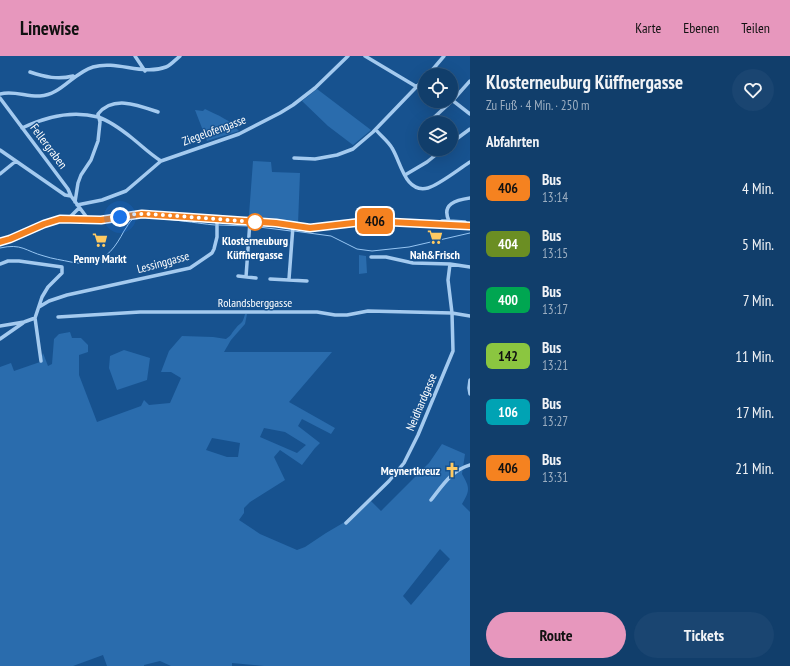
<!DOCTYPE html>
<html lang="de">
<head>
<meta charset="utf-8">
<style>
  body { margin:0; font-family:"PT Sans Narrow",sans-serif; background:#1a4571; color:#f1f3f6; height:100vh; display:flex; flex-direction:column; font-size:15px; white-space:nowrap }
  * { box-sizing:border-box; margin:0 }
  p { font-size:13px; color:#9caec1 }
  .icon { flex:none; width:22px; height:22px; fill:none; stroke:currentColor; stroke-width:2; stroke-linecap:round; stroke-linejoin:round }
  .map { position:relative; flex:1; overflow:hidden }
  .side { display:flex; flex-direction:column; background:#113e6b; width:320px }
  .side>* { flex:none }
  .badge { padding:0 8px; border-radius:6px; font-size:14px; line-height:26px }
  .buttons { position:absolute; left:418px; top:12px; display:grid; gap:8px }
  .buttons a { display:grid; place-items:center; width:40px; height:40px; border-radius:50%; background:#113e6b; box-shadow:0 4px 16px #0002,0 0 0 1px #30577e; font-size:20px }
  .you { position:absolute; width:20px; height:20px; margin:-10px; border:3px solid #fff; border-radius:50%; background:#1a73e8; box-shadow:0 0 0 6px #1a73e833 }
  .map>.badge { position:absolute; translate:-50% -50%; box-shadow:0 0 0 2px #fff }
  h2 { padding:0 16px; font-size:15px; line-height:36px }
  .round { display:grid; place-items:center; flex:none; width:42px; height:42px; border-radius:21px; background:#1a4571 }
  .overview { display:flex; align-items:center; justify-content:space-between; height:68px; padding:0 16px }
  h1 { font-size:19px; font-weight:800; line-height:30px }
  .cta { display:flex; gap:8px; margin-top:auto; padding:8px 16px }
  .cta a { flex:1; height:46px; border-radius:24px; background:#e797bd; color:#111; font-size:16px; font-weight:800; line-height:46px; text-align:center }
  .cta a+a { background:#1a4571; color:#f1f3f6 }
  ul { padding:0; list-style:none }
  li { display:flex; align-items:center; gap:12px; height:56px; padding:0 16px }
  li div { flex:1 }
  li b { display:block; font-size:15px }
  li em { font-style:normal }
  li .badge { min-width:44px; font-weight:700; text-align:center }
  header { display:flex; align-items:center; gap:24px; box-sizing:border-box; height:56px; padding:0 20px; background:#e797bd; color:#111 }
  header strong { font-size:19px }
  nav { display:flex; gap:22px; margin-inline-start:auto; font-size:14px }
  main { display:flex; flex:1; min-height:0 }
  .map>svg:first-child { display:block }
  .green { fill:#2a6cad; fill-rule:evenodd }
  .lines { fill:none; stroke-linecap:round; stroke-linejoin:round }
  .stream { stroke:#96c5f2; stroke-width:1 }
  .street { stroke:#a4caef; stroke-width:3.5 }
  .primary { stroke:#ecf4ff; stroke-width:5 }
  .line-casing { stroke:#fff; stroke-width:9 }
  .line { stroke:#f58220; stroke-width:6 }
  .walk { stroke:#fff; stroke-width:4; stroke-dasharray:0 7.2 }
  .stop-dot { fill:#fff; stroke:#f58220; stroke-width:2 }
  .labels { text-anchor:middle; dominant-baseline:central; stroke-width:3; stroke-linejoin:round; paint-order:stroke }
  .street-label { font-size:12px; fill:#fff; stroke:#17528f }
  .stop-label { font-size:12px; font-weight:bold; fill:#fff; stroke:#17528f }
  .poi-label { font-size:12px; font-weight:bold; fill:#fff; stroke:#17528f }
</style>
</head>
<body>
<header>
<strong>Linewise</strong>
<nav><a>Karte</a><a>Ebenen</a><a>Teilen</a></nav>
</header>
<main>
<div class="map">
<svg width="470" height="610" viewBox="0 0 470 610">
  <rect width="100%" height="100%" fill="#17528f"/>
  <path class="green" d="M317 33 371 74 353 89 328 70 302 45Z
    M205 53C219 60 229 63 239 75L207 85 195 54 203 55Z
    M253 105 271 106 272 116 300 117 298 168 249 159Z
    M359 199 366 200 367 217 359 218Z
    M245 258H247L245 268 231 284 224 296H332L289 346 335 372 331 378 302 363 298 370 320 387 315 392 302 409 280 394 274 401 285 424 250 446 244 452V457L239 464 260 478 297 494 305 491 326 477 343 467 371 445 381 455 429 407 442 388 465 398 462 418C470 432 470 434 462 448L470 456V610H264L232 607V610H171L160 605 144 609V610H107L103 599 73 610H0V311L11 307 14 315 40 306 43 297 48 310 52 308 54 283 59 278 70 276 72 282H81L88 289V296L79 299V319L97 366 141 350 144 344 149 349 170 347 181 322 171 316H161L169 295 182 280 213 281 226 283C233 278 231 277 236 272 242 265 242 269 245 258ZM264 372 285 376 306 389 297 397 260 381ZM212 382 240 387 238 401H227L206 394ZM440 493 450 503 411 549 403 540Z
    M124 294 150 302 147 324 117 334 109 312 110 300Z"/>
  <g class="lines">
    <path class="stream" d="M219 169 247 170
      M251 170 291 175
      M294 175 331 180 357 193 372 195 409 191 470 177
      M0 192C22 187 25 195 44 200 53 203 62 204 71 206 77 207 83 208 89 207 107 204 116 190 124 175 127 171 129 166 133 163 143 158 200 168 215 169"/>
    <path class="street" d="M135 0 145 15
      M365 0 417 31 425 33
      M30 16C45 21 58 24 73 20
      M428 19 444 0
      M0 38C13 34 27 41 40 40 61 39 73 17 93 11 117 4 142 20 166 11 171 9 176 3 180 0
      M0 42 68 133 71 140 88 163
      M452 44 470 58
      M428 67 453 44 470 25
      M22 72C45 61 72 54 98 61 110 65 122 74 132 82 142 90 150 98 161 105
      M376 74C381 80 388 85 392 92 401 106 405 138 428 132 439 129 459 113 470 106
      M451 87 470 73
      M0 94 65 139 71 140
      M294 102 315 103 337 99 353 93 373 76 425 22
      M0 118 16 105
      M405 119 427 106 443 93
      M75 146 78 127 81 119 91 104 98 85 100 66 98 58C113 39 138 49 158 56
      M77 149 102 144 126 135 161 105 239 78 280 57 293 49 315 32 348 0
      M68 163 79 152
      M437 168 442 165H449
      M467 170 465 166 449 165C441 148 456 144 470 142
      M371 201H386L413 207 450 208 470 211
      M0 208 8 205H19L62 211V217L48 231 42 241 35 262 41 305
      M238 220 256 222
      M246 221 250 165
      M270 223 307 225
      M289 223 293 170
      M39 251 49 245 67 239 190 212 212 197 214 193 217 181V164
      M58 261 140 256H317L335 259H347L368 255 452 257 470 260
      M0 270 24 266 35 262
      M0 283 23 267
      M470 324 469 332 470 338
      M431 444C442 430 452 414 470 409
      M346 467 389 425 404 407 418 379 453 295 452 257 448 224 450 208"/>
    <path class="primary" d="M0 186 10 183 44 168 59 163H101L142 158 276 167 310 171 370 165 470 170"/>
  </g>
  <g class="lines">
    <g class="line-casing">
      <path id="line" d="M0 186 10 183 44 168 60 163 101 164 142 158 276 167 310 172 370 165 470 170"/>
    </g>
    <use href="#line" class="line"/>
    <path class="walk" d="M120 161 136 158H150L255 166"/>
  </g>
  <defs>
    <g id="supermarket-bare" transform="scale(1.2)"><path d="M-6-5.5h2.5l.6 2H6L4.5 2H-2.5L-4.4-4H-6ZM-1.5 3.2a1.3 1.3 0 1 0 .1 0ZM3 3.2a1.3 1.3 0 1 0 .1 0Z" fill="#ffca62" stroke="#17528f" stroke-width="2.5" paint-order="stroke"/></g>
    <g id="church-bare" transform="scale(1.2)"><path d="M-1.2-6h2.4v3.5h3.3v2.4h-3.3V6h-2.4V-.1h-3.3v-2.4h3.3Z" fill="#ffca62" stroke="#17528f" stroke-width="2.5" paint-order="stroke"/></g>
  </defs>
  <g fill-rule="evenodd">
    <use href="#supermarket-bare" x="435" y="181"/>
    <use href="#supermarket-bare" x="100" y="184"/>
    <use href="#church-bare" x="452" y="414"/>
  </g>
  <circle class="stop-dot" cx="255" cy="166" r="8"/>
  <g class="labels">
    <g class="street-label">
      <text transform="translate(214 74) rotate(-20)">Ziegelofengasse</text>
      <text transform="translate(49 90) rotate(53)">Fellergraben</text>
      <text transform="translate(163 206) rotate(-15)">Lessinggasse</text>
      <text x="255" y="246">Rolandsberggasse</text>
      <text transform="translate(421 346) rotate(-67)">Neidhardgasse</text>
    </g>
    <g class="stop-label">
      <text x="255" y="184">Klosterneuburg<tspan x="255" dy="14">Küffnergasse</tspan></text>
    </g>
    <g class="poi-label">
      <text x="435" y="198">Nah&amp;Frisch</text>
      <text x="100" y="202">Penny Markt</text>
      <text x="440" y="414" text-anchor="end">Meynertkreuz</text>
    </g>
  </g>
</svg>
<div class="buttons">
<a><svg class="icon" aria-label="locate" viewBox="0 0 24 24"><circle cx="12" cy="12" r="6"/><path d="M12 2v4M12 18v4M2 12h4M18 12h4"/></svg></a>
<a><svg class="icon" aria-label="layers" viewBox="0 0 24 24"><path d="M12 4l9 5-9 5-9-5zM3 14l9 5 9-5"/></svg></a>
</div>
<div class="you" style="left:120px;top:161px"></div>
<b class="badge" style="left:375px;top:165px;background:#f58220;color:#111">406</b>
</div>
<section class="side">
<div class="overview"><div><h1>Klosterneuburg Küffnergasse</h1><p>Zu Fuß · 4 Min. · 250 m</p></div><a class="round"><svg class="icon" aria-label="heart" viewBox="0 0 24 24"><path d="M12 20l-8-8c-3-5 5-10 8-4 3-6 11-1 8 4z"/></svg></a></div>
<h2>Abfahrten</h2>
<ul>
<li><span class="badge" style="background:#f58220;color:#111">406</span><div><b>Bus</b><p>13:14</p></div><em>4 Min.</em></li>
<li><span class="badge" style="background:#6b8e23;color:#fff">404</span><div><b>Bus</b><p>13:15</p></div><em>5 Min.</em></li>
<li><span class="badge" style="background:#00a651;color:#fff">400</span><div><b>Bus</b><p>13:17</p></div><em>7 Min.</em></li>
<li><span class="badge" style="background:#8bc640;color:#111">142</span><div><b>Bus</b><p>13:21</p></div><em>11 Min.</em></li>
<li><span class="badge" style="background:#00a3b4;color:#fff">106</span><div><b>Bus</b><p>13:27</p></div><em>17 Min.</em></li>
<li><span class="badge" style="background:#f58220;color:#111">406</span><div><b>Bus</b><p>13:31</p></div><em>21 Min.</em></li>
</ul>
<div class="cta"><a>Route</a><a>Tickets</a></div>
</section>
</main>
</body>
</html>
